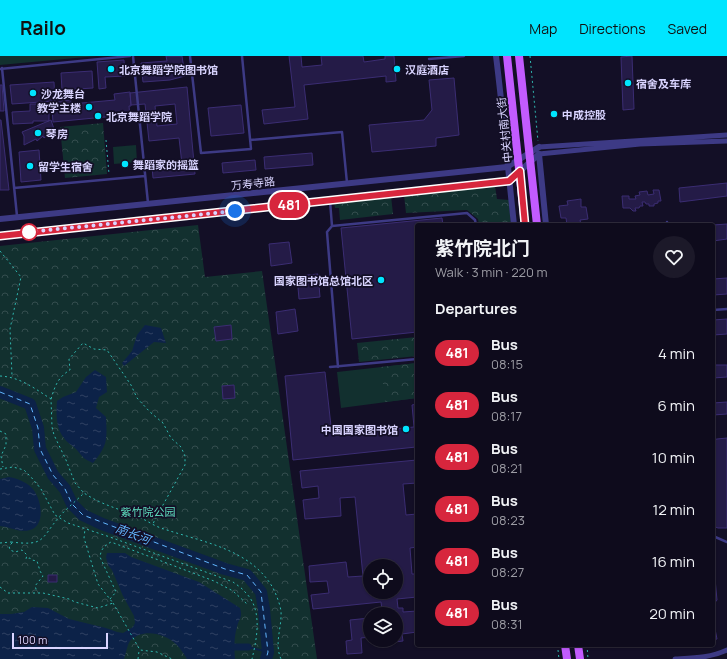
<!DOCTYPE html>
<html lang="en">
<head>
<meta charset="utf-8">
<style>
  body { margin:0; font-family:Manrope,"Noto Sans SC",sans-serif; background:#1c1929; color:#f1f3f6; height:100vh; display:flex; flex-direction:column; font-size:15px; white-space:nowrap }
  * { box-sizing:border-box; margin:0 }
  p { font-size:13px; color:#9b9ba3 }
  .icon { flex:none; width:22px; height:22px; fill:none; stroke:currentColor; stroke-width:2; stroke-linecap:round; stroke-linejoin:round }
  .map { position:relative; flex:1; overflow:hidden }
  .drawer { position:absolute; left:415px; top:167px; width:300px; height:424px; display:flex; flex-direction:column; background:#0e0b1c; border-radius:4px; box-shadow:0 1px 3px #0004,0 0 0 1px #2e2b3b }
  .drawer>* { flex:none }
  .badge { padding:0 8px; border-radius:13px; font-size:14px; line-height:26px }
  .controls { position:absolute; left:363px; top:503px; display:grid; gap:8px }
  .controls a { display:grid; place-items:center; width:40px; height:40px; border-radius:50%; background:#0e0b1c; box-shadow:0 1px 3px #0004,0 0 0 1px #2e2b3b; font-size:20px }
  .scale { position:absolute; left:12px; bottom:10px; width:96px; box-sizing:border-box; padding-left:4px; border:2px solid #d9d4ff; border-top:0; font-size:11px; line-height:14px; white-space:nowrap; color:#d9d4ff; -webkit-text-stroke:3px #130f26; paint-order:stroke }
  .you { position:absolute; width:20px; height:20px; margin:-10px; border:3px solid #fff; border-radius:50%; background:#1a73e8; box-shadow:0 0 0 6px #1a73e833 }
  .map>.badge { position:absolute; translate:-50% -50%; box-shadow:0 0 0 2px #fff }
  h2 { padding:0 20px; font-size:15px; line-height:36px }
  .round { display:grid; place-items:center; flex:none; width:42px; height:42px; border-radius:21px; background:#1c1929 }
  .overview { display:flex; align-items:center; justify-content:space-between; height:68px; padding:0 20px }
  h1 { font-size:19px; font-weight:700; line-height:30px }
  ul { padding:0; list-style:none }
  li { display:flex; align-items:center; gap:12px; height:52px; padding:0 20px }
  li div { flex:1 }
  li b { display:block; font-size:15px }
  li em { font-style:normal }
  li .badge { min-width:44px; font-weight:700; text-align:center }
  header { display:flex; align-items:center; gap:24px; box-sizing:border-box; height:56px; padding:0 20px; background:#00e5ff; color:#111 }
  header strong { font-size:19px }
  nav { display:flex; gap:22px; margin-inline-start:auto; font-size:14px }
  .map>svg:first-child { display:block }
  .grass { fill:#12302f }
  .forest { fill:url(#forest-crowns) }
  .water { fill:url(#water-ripples) }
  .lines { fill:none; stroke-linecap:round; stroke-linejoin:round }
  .stream { stroke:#0c2248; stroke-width:2 }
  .canal { stroke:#0c2248; stroke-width:7 }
  .river { stroke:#0c2248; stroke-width:12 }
  .ferry { stroke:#62b6ff; stroke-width:1; stroke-dasharray:5 4; stroke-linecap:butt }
  .building { fill:#241b47; stroke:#3b2d73; fill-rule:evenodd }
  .path { stroke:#2fb8b0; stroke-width:1; stroke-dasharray:2 3; stroke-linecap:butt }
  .service { stroke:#3d3a85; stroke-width:2.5 }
  .minor { stroke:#3d3a85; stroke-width:5 }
  .tertiary { stroke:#3d3a85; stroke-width:6 }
  .primary { stroke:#c25bff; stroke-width:8 }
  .line-casing { stroke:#fff; stroke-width:9 }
  .line { stroke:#d7263d; stroke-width:6 }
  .walk { stroke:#d9d4ff; stroke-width:4; stroke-dasharray:0 7.2 }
  .poi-dot { fill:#00e5ff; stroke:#130f26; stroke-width:1.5 }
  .stop-dot { fill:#fff; stroke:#d7263d; stroke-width:2 }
  .labels { text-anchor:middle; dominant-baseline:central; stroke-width:3.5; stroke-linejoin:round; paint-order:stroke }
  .poi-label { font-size:11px; font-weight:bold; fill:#d9d4ff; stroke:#130f26; text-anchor:start }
  .street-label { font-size:11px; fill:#d9d4ff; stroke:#130f26 }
  .park-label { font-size:11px; fill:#5fe0c0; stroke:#130f26 }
  .water-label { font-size:12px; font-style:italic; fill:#62b6ff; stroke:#130f26 }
</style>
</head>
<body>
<header>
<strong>Railo</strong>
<nav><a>Map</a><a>Directions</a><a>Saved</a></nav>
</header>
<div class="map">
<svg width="727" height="603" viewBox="0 0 727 603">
  <defs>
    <pattern id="forest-crowns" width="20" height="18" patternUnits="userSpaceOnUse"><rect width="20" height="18" fill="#12302f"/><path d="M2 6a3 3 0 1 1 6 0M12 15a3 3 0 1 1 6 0" fill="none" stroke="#344d4e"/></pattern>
    <pattern id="water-ripples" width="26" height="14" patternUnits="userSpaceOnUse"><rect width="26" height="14" fill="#0c2248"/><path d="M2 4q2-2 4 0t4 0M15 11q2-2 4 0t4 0" fill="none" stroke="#2f4163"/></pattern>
  </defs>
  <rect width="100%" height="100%" fill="#130f26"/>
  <path class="grass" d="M0 0H97L0 9Z
    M136 89 137 106 114 108 113 91Z
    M417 307V342L341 352 337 316Z"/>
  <path class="forest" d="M103 67 107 118 65 122 60 71Z
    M495 130 497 143 509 144 511 169H479L478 163 467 154 406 157 404 139Z
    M391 140 393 158 340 164 339 152H335L334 146Z
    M198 169 205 221 262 215 317 603H0V190Z
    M417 281V300L359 306 357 287Z
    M417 307V342L385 346 381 311Z"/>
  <path class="water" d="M145 269 161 272 166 287 154 286 124 310 122 307 132 295 137 279Z
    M95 314 106 321 107 336 99 341 96 352 106 361C107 384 108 389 93 407 82 402 84 402 76 393 72 389 67 387 64 382 56 373 56 357 57 345L63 341 76 336 86 321Z
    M9 421C16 422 26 426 31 431 41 440 47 469 30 474 19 477 11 471 0 470V423Z
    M107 497H125L131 501 199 526 240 552C243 562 239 562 237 571 234 581 234 592 235 603H187C184 598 180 592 176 588 164 577 142 572 130 585 127 589 126 598 124 603H0V558H11L24 556 32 551 48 552 69 563 106 572 117 576 123 577 133 571 135 567 134 560 123 540 112 514 108 509 106 501Z"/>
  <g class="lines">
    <path class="stream" d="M248 591 268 596"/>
    <path class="canal" d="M234 591H248"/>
    <path class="river" d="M0 336 30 348 38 372 40 393 53 419 65 433 72 448 83 459 102 468 225 513 247 519 261 536 264 553 268 596 266 603"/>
    <path class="ferry" d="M0 336 30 348 38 372 40 393 53 419 65 433 72 448 83 459 225 513 247 519 261 536 268 596 266 603"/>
  </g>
  <path class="building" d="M166 0H182L185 20 170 24 143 26 141 7 167 5Z
    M289 0H301L302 11 322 9 321 0H363L364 6 385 3V0H394L396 25 386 26V20L304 29 308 63 264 68 262 54 295 51Z
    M632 0 634 53 623 54 621 1Z
    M124 4 125 20 105 21 106 32 99 33 97 6Z
    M92 15 93 32 62 34 61 17Z
    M454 22 459 79 436 82V90L372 96 369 69 424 64 432 54 429 24Z
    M54 26 55 45 12 48 10 29Z
    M0 29H2L4 55H0Z
    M187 31 195 118 153 122 152 111 182 108 179 82 149 85 145 48 131 49 130 37ZM175 48 177 68 157 70 155 50Z
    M130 36 131 50H129L130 62 115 63V60L53 66 52 53H50L49 46 71 44V48L115 44 114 38Z
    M30 48H49V65H33V67L13 68 12 56 30 55Z
    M241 49 244 77 211 80 208 52Z
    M0 64H1L9 134H0Z
    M51 64 55 76 51 80 49 78 44 82 43 80 37 85 36 83 24 89V80L22 76Z
    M39 94 41 124 21 126 19 96Z
    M312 97 313 109 265 113 264 101Z
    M255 104 256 114 223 117 222 107Z
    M727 127V140L680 146 679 132Z
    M653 134H659L661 145H658V147L654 148V150H649V148H646L645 146H642L643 150H640L639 152H635L636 155H633L630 152H623L622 140H629V143H636L635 140 640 139 639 136 647 135 648 139 654 138Z
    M581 143V151H586L588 163 580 164 581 169H567L566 162H561L559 150 568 149 567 145Z
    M442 162 443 169H417V276L352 283 341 172Z
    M727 168V183L713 185V169Z
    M289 186 292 207 271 210 269 188Z
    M318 218 320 241 299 243 297 220Z
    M727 222V238L713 239V223Z
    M295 253 298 275 278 278 276 256Z
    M727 263V278L713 279V264Z
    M231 269 232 283 216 285 214 271Z
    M713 309H727V321L713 322Z
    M325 316 332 379 414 371 412 349 417 348 416 391 293 404 285 320Z
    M234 329 235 342 223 343 222 330Z
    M727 346V358L713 359V347Z
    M727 382V472H718L713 470V384L717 383Z
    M417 404V427L403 428 406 459 417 458V491L410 492 412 518H417V541L397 543 398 552H403V556L417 555V576L402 578 403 585 386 587 385 584H396V558H380V554H382L381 546 313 553 311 539 329 537 327 525 310 526 309 510 346 506 348 521 363 520 355 441 340 442 341 460 305 463 303 444 319 442 318 430 302 432 300 415ZM370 510H396V536H370Z
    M713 501 717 544 713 549Z
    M48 519H57V526H48Z
    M370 562V581L361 582 362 597 347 598 346 585 352 584 350 564Z
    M713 563 717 583 713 584Z"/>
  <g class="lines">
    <path class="path" d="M530 0 538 85
      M106 84 109 118
      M0 195 21 221 10 273 12 320
      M0 320C20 321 34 332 51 343L52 371 54 379 66 404 75 427 83 436
      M51 343C55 330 58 321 70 314L69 303 83 287 94 293 107 294 131 329 137 342 150 356 163 367 171 382 181 391 185 400V409L163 449 159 454 153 468
      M0 375 6 378V389L1 400 3 411
      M0 413 13 411 24 414 31 421 41 433 55 459 68 467 110 481 233 526C237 529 242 532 245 536 263 553 257 582 252 603
      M11 486C45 490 40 484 59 461 66 453 76 445 84 437 102 449 117 452 136 460 145 463 152 469 161 472 201 486 250 492 273 532 276 538 280 548 281 555 282 572 274 587 281 603
      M0 487 11 486
      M12 487 9 490 10 494 15 496 22 494 27 499 26 503 30 502 32 504 37 505 40 515 43 520 35 530 37 536
      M0 531 8 537H43L69 543 75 546 98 552 113 547 98 528 84 482 85 473
      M110 543 116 536 100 501C101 493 104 490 111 486L214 525 233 535 247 548
      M113 547 140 594 157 596 172 603
      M587 589 588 603
      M558 594 559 603
      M138 603 139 595"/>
    <path class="service" d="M133 0 148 147
      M190 0 201 97 251 93 242 0
      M429 3 464 0
      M2 12 17 160
      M0 13 130 0
      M250 84 342 76 347 127
      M14 132 145 120
      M330 145 332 170
      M667 166V169
      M713 254 727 253
      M330 311 417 303
      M338 311 327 176 332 170 467 157 475 164 476 169
      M713 480 727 486"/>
    <path class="minor" d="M539 91 727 79
      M539 98 640 88 727 85
      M675 603C693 602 710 602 727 594"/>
    <path class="tertiary" d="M496 0C503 56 508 113 514 169
      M539 98 546 169
      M0 163 507 111 539 91
      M0 180 509 125 539 98"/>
    <path class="primary" d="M507 0 525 169
      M519 0 537 169
      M565 589 567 603
      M578 589 580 603"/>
  </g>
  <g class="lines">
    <g class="line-casing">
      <path id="line" d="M0 180 509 125 520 115 525 169"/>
    </g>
    <use href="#line" class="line"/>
    <path class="walk" d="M29 176 235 155"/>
  </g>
  <g class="poi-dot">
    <circle cx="111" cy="13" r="4"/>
    <circle cx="397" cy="13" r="4"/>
    <circle cx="628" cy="27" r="4"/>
    <circle cx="33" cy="37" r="4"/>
    <circle cx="89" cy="51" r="4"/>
    <circle cx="554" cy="58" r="4"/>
    <circle cx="98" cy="60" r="4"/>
    <circle cx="38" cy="77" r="4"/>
    <circle cx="125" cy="108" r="4"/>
    <circle cx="30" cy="110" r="4"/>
    <circle cx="381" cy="224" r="4"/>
    <circle cx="406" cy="373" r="4"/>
  </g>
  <circle class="stop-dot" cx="29" cy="176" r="8"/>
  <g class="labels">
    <g class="poi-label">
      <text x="119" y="13">北京舞蹈学院图书馆</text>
      <text x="405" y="13">汉庭酒店</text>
      <text x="636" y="27">宿舍及车库</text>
      <text x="41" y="37">沙龙舞台</text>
      <text x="81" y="51" text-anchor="end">教学主楼</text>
      <text x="562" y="58">中成控股</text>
      <text x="106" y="60">北京舞蹈学院</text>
      <text x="46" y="77">琴房</text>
      <text x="133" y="108">舞蹈家的摇篮</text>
      <text x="38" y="110">留学生宿舍</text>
      <text x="373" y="224" text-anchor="end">国家图书馆总馆北区</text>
      <text x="398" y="373" text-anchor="end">中国国家图书馆</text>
    </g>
    <g class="street-label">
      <text transform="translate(504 74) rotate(-96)">中关村南大街</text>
      <text transform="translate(253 127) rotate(-6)">万寿寺路</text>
    </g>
    <g class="park-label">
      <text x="148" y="455">紫竹院公园</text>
    </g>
    <g class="water-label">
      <text transform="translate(133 478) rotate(21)">南长河</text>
    </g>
  </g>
</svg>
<div class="controls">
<a><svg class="icon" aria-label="locate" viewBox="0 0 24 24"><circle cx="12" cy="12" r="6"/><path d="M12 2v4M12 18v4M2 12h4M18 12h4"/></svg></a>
<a><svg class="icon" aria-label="layers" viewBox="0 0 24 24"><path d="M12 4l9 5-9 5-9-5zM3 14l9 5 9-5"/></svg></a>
</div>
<div class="scale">100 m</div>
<div class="you" style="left:235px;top:155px"></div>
<b class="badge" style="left:289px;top:149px;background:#d7263d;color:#fff">481</b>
<section class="drawer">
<div class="overview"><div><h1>紫竹院北门</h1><p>Walk · 3 min · 220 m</p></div><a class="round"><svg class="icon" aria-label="heart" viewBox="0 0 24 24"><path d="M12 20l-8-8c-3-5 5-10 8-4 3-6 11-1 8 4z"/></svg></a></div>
<h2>Departures</h2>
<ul>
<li><span class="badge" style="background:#d7263d;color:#fff">481</span><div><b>Bus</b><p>08:15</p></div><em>4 min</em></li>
<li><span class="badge" style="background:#d7263d;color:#fff">481</span><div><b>Bus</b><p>08:17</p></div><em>6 min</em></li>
<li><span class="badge" style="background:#d7263d;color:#fff">481</span><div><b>Bus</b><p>08:21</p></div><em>10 min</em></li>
<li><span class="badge" style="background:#d7263d;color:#fff">481</span><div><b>Bus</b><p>08:23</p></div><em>12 min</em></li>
<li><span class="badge" style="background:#d7263d;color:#fff">481</span><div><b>Bus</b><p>08:27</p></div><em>16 min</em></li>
<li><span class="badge" style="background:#d7263d;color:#fff">481</span><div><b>Bus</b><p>08:31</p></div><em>20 min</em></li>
</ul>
</section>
</div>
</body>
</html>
